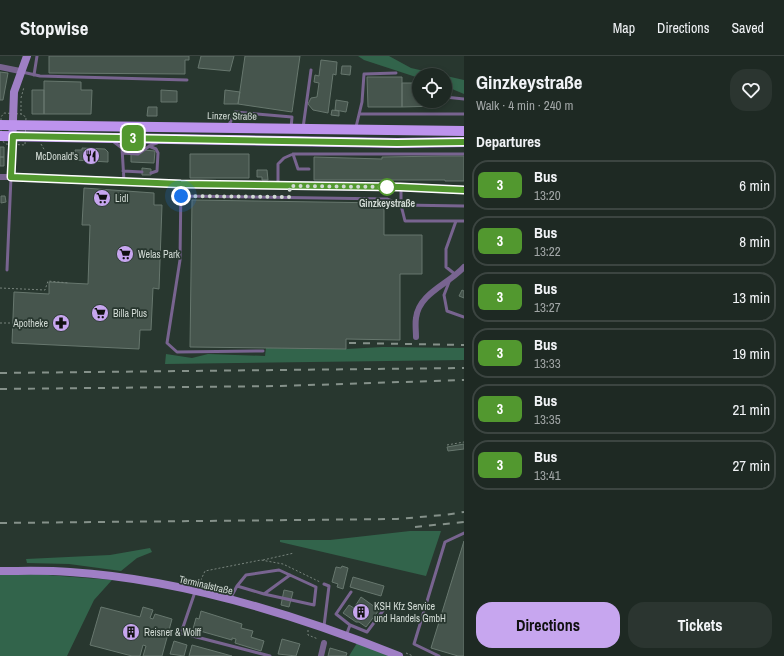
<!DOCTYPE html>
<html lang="en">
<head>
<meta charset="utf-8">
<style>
  body { margin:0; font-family:"Archivo Narrow",sans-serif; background:#2b3530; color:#f1f3f6; height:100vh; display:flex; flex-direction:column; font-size:15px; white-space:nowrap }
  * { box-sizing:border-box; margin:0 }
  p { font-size:13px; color:#a1a6a6 }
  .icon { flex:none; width:22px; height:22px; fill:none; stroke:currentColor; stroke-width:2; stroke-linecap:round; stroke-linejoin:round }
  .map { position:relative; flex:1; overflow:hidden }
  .details { display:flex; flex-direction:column; background:#1e2923; width:320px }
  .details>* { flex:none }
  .badge { padding:0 8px; border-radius:6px; font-size:14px; line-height:26px }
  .tools { position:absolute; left:412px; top:12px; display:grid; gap:8px }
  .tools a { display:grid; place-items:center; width:40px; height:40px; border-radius:50%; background:#1e2923; box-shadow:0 2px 6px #0003,0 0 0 1px #3c4541; font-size:20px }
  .you { position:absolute; width:20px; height:20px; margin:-10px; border:3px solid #fff; border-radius:50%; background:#1a73e8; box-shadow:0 0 0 6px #1a73e833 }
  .map>.badge { position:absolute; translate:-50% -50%; box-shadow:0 0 0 2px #fff }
  h2 { padding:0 12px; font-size:15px; line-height:36px }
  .round { display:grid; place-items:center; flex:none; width:42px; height:42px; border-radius:16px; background:#2b3530 }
  .overview { display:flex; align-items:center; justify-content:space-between; height:68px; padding:0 12px }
  h1 { font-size:19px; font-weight:700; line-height:30px }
  .primary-button { display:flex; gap:8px; margin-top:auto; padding:8px 12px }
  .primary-button a { flex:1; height:46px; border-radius:16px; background:#c7a6ef; color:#111; font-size:16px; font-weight:700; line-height:46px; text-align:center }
  .primary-button a+a { background:#2b3530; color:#f1f3f6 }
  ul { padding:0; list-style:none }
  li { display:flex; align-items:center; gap:12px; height:50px; margin:0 8px 6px; padding:0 4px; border:2px solid #3c4541; border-radius:16px }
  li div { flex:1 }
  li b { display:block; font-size:15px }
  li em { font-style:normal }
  li .badge { min-width:44px; font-weight:700; text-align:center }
  header { display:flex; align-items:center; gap:24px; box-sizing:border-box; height:56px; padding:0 20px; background:#1e2923; border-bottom:1px solid #3c4541 }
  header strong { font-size:19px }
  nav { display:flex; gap:22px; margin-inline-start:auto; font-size:14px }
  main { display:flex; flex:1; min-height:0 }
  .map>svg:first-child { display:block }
  .green { fill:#32644b }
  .building { fill:#46554d; stroke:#67776e }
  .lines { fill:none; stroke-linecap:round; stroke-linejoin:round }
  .path { stroke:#77837c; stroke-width:1; stroke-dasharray:2 2; stroke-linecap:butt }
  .lane { stroke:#786490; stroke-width:3 }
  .street { stroke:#786490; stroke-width:6 }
  .secondary { stroke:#9f7fc5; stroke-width:8 }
  .primary { stroke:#bd93ed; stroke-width:10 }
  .rail { stroke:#85918a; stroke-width:2; stroke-dasharray:7 7; stroke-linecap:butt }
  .line-casing { stroke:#fff; stroke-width:9 }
  .line { stroke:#52982f; stroke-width:6 }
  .walk { stroke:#d1dad4; stroke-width:4; stroke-dasharray:0 7.2 }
  .stop-dot { fill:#fff; stroke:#52982f; stroke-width:2 }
  .labels { text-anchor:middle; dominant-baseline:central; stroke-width:3.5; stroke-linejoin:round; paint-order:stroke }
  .street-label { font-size:10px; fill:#d1dad4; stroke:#28372f }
  .poi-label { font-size:10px; fill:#d1dad4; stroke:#28372f; text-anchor:start }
  .stop-label { font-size:10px; font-weight:bold; fill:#d1dad4; stroke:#28372f }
</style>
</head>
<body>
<header>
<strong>Stopwise</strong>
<nav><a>Map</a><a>Directions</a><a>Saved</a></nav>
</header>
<main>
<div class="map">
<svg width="464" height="600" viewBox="0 0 464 600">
  <rect width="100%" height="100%" fill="#28372f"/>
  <path class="green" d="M358 0H389L411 12 464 24V38L445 30V19H419V22L364 4Z
    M383 291 464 292V304L165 308 166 298 192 302 208 298 265 300 266 292 346 293Z
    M410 475H441L426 520 280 486V484H330Z
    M150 492 152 496 137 502 121 515 69 508 27 507 26 503 110 499Z
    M35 518 112 524 94 544 67 600H0V519Z
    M357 587 390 600H349Z"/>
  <path class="building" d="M49 0H189V4H185V18L49 17Z
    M201 0H234L230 15 198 12Z
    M245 0H300L292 56 238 48Z
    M321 4 337 6 336 19 333 18 328 57 313 54 308 48 311 42 317 41 319 27 314 26 315 19 319 20Z
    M342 10H351L350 19 341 18Z
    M0 16 8 17 3 44H0Z
    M367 21H402V51H368Z
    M44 25 81 26V34H92L91 58H44Z
    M402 27H419V45H439V50L402 51Z
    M32 34H44V58H32Z
    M161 34 177 35V46H161Z
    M225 34 240 36 238 48H224Z
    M336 44 348 46 346 56 335 54Z
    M148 51H157V60H147Z
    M332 54 339 55V60L331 59Z
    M0 91H4V101H0Z
    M82 92 105 93 108 96V106L75 104V94H82Z
    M131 93 155 95 154 107 131 106Z
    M190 98H249V122H190Z
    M444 100H464V125H445V124H314V101L382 103V101Z
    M0 101H4V110H0Z
    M142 112 151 113V119H142Z
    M257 114H267L268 124H262V121H257Z
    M84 132 154 137V149H162L159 233 153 232 151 274H140L139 293 12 287 14 236 49 238V226L88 228 90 169H82Z
    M1 140H5L6 146 1 147Z
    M192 144 384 147V179H422V218H400V284L346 283V293L190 291Z
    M462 234 464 235V242L459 240Z
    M464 388V393L448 395 447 391Z
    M464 485V600H458L431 592Z
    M342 510 348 512 343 533 337 531 338 528 332 526 336 511 341 512Z
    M353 521 384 530 381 540 350 531Z
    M284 534 293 536 289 551 281 549Z
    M361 541 379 554 366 571 359 566H356L343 557 349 549 354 552Z
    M101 551 140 561 143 551 153 554 150 562 153 563 155 558 172 563 162 600H143L146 590 143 589 140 600H132L90 589Z
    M201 555 242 568 241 572 253 575 251 581 264 585 261 595 235 587 236 583 232 582V584L193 573 196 562 199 563Z
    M282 583 300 588 296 600 278 598Z
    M174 585 187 589 184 600 170 598Z
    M192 589 232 600H189Z
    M330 592 347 597 346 600H328Z"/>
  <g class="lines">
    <path class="path" d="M21 42 24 31
      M21 45V58
      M4 57 21 58 26 61 25 89 6 88 1 84V61Z
      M41 88 45 95
      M0 232 45 234 48 225 69 227
      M0 267H13
      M447 389 464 386
      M263 504 294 497
      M199 528 205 515 261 504 283 508 320 526
      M308 574V579L318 583
      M406 597 413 600"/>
    <path class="lane" d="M22 16 40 20 187 24
      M34 19 37 0
      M445 41 464 43
      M359 58H464
      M228 71 235 56 292 61 291 72
      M356 71 362 46 364 18 396 17
      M303 72 311 14
      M114 86 122 92 124 125
      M149 90 156 93 158 97 157 115 151 117
      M123 97 138 98 151 89 157 87
      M293 98 298 113H309
      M123 115 142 116
      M181 128 180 204 167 287 177 296 263 295
      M278 129V108L284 102 293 98H464
      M401 132V149L405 165H464
      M181 140 387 143 401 149 464 150
      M456 165 446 193V211L456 219
      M7 214 11 121
      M449 226 444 239 447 255 464 261
      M195 536 181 577 270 600
      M264 538 290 519
      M230 543 237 530 246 519 279 514 316 531 314 549 264 538 237 530
      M350 569 336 558 351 536
      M324 570 329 530 324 528
      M346 580 350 569 367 576 385 552
      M439 600 414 588 445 486 464 477"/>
    <path class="street" d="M0 11 20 15
      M0 121H11
      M416 281C416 275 415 268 416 262 419 237 449 228 464 211
      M321 600 324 587"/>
    <path class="secondary" d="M27 0 14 36 11 121 181 128 400 131 464 134
      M0 515C23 515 46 514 70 516 180 523 297 559 399 600"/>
    <path class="primary" d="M0 69 464 75
      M0 80 397 87 464 86"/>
    <path class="rail" d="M349 287 464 289
      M0 317 464 312
      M0 333 280 330 464 324
      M0 467 397 463 444 459 464 456
      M415 471 464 466"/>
  </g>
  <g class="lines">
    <g class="line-casing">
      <path id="line" d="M464 86 397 87 13 80 11 121 181 128 400 131 464 134"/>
    </g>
    <use href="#line" class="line"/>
    <path class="walk" d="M181 140 289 141 290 130 387 131"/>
  </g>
  <defs>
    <g id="restaurant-disc" transform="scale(0.9)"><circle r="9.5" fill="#c7a6ef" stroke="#28372f"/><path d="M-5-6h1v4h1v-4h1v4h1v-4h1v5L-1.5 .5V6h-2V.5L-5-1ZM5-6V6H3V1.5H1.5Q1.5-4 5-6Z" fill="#111"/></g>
    <g id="supermarket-disc" transform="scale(0.9)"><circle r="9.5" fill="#c7a6ef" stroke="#28372f"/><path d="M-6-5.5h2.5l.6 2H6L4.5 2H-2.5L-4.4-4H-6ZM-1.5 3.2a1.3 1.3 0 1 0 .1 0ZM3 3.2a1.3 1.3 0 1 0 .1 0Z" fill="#111"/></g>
    <g id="pharmacy-disc" transform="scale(0.9)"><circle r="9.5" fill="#c7a6ef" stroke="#28372f"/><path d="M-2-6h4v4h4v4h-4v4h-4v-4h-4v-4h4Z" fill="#111"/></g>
    <g id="building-disc" transform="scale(0.9)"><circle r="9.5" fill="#c7a6ef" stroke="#28372f"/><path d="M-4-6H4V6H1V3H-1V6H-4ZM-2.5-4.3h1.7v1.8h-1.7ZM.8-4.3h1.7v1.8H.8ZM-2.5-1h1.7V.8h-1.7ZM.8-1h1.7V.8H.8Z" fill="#111"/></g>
  </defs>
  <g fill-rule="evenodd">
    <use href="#restaurant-disc" x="91" y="100"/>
    <use href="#supermarket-disc" x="102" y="142"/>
    <use href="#supermarket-disc" x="125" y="198"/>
    <use href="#supermarket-disc" x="100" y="257"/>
    <use href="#pharmacy-disc" x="61" y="267"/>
    <use href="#building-disc" x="361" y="556"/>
    <use href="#building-disc" x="131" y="576"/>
  </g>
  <circle class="stop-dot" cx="387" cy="131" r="8"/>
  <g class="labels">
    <g class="street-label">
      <text transform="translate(232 60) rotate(1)">Linzer Straße</text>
      <text transform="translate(206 529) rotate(13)">Terminalstraße</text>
    </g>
    <g class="poi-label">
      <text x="78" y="100" text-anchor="end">McDonald's</text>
      <text x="115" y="142">Lidl</text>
      <text x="138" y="198">Welas Park</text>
      <text x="113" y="257">Billa Plus</text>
      <text x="48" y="267" text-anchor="end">Apotheke</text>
      <text x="374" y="550">KSH Kfz Service<tspan x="374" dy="12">und Handels GmbH</tspan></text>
      <text x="144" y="576">Reisner &amp; Wolff</text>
    </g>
    <g class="stop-label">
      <text x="387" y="147">Ginzkeystraße</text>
    </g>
  </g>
</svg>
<div class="tools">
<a><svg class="icon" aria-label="locate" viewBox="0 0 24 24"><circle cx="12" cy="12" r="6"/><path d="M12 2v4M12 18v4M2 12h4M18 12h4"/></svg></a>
</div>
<div class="you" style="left:181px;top:140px"></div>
<b class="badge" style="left:133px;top:82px;background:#52982f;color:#fff">3</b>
</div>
<section class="details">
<div class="overview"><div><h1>Ginzkeystraße</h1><p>Walk · 4 min · 240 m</p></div><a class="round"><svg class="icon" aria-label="heart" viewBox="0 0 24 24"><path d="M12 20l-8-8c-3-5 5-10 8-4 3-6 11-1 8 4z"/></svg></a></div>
<h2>Departures</h2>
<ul>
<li><span class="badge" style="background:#52982f;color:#fff">3</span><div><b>Bus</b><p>13:20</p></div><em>6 min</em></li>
<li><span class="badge" style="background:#52982f;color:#fff">3</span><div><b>Bus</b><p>13:22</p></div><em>8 min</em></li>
<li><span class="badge" style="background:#52982f;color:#fff">3</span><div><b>Bus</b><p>13:27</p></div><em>13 min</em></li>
<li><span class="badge" style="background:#52982f;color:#fff">3</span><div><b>Bus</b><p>13:33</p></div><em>19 min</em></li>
<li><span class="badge" style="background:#52982f;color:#fff">3</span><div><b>Bus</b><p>13:35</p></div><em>21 min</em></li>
<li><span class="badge" style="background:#52982f;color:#fff">3</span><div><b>Bus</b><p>13:41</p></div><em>27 min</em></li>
</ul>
<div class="primary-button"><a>Directions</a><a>Tickets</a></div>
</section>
</main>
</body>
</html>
